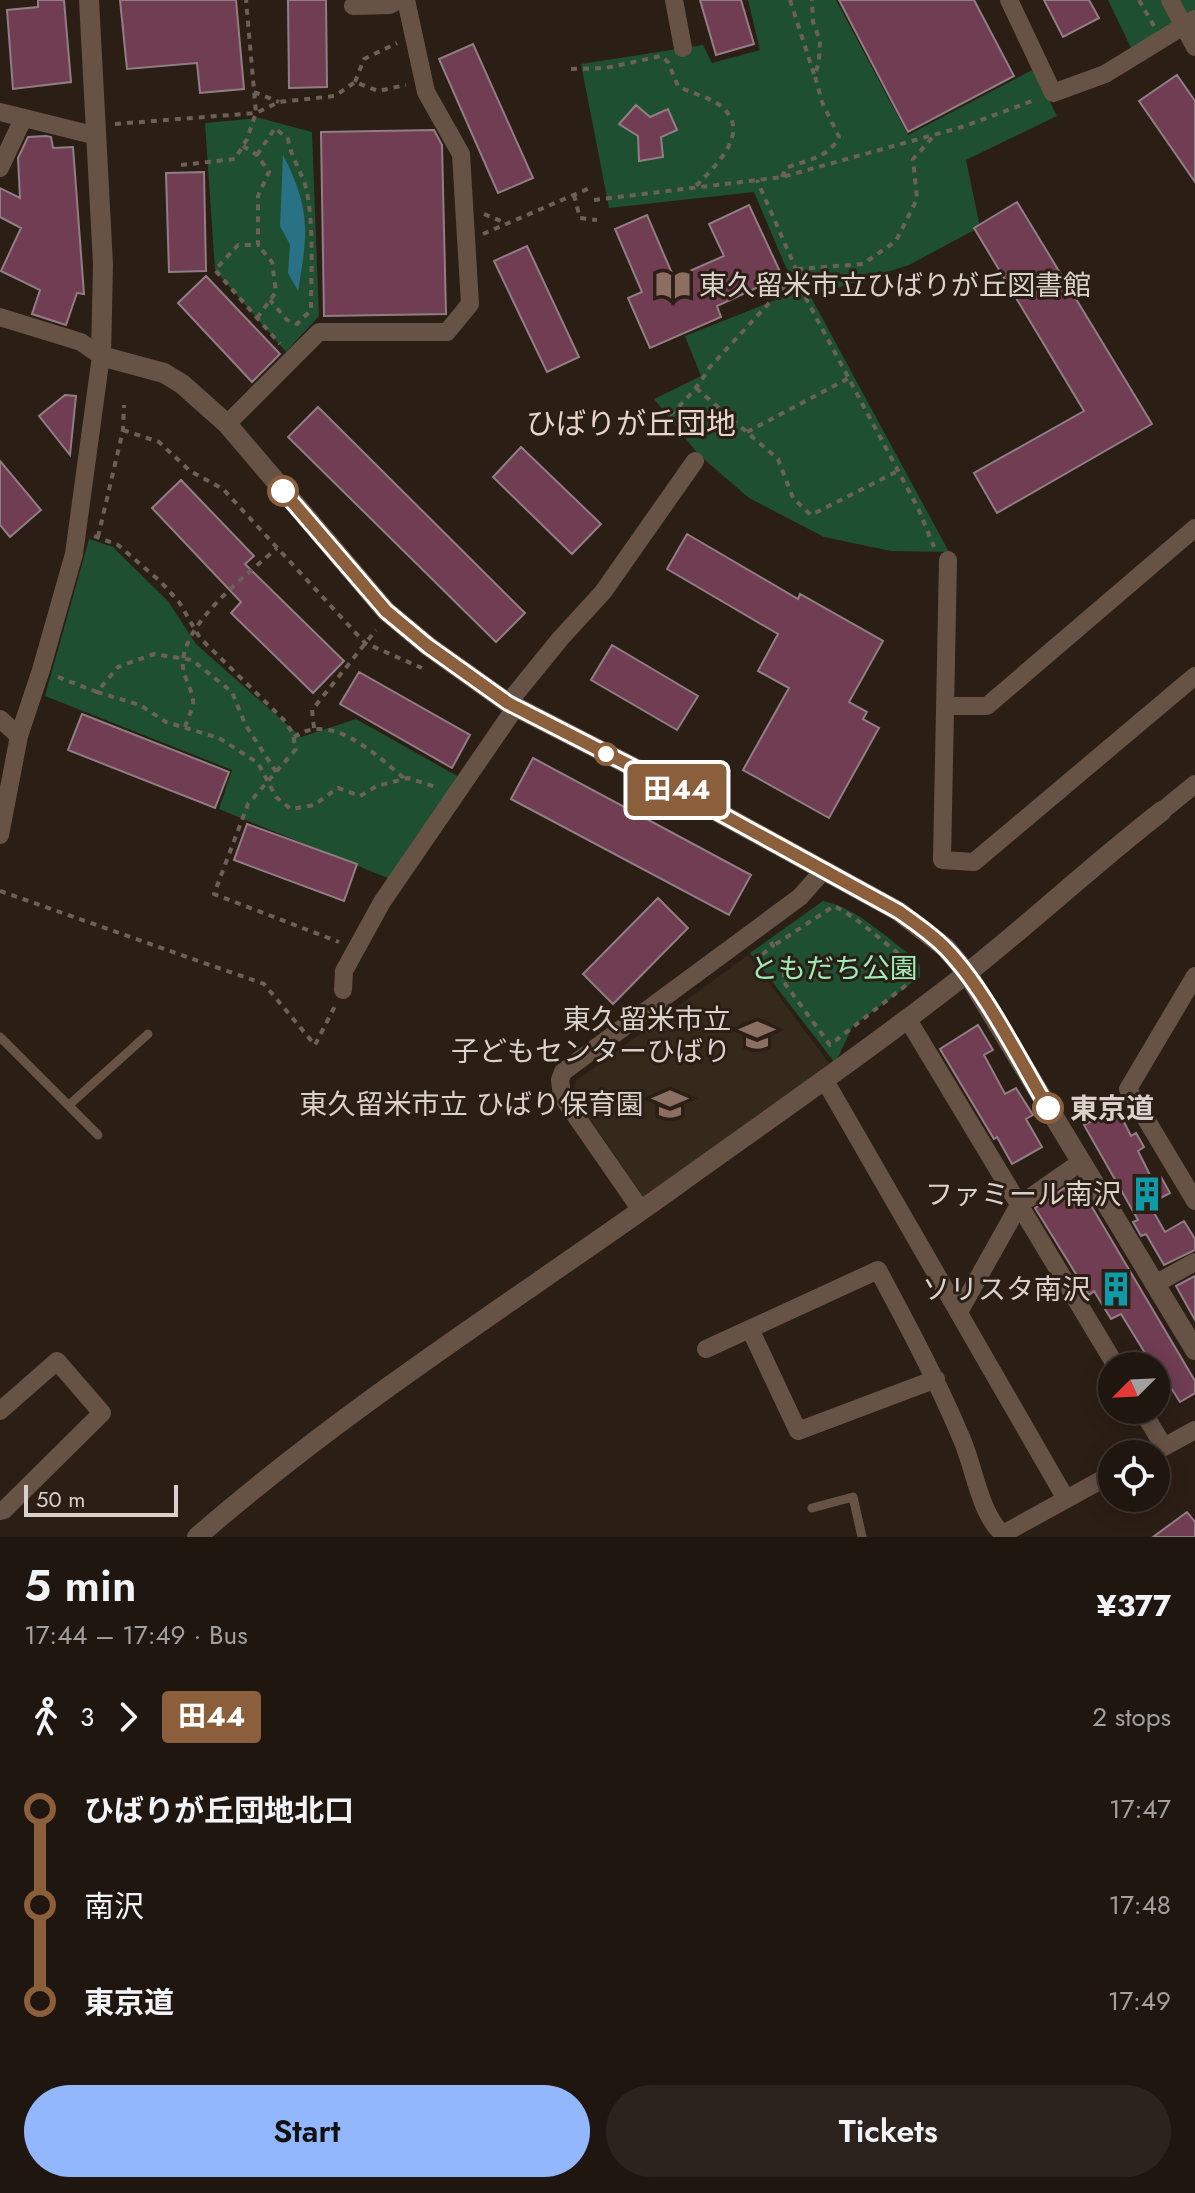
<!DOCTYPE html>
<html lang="en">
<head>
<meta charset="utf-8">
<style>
  body { margin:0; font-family:Jost,"Noto Sans JP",sans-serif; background:#2d231e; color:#f1f3f6; height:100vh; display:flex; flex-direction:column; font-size:30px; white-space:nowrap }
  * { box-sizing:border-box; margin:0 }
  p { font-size:26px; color:#a29f9f }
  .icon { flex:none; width:44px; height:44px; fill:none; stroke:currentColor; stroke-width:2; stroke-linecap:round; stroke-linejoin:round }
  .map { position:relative; height:1537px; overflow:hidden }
  .sheet { display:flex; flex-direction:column; background:#201610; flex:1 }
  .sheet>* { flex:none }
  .badge { padding:0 16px; border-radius:6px; font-size:28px; line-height:52px }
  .needle { width:52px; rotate:246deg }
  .controls { position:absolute; left:1098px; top:1352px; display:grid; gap:16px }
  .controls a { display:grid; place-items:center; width:72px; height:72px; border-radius:50%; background:#201610; box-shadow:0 4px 20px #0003,0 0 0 2px #3d3530; font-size:40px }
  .scale { position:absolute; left:24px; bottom:20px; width:154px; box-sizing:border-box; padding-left:8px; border:4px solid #dad1cc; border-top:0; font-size:22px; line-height:28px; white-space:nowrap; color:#dad1cc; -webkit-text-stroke:6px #2b1e15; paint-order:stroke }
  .map>.badge { position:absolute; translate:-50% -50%; box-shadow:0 0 0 4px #fff }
  .legs { display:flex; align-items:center; gap:12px; height:88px; padding:0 24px; font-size:26px }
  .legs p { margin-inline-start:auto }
  .headline { display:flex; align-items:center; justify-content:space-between; height:136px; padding:0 24px }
  h1 { font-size:44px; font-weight:600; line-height:60px }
  .button { display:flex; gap:16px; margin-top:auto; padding:16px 24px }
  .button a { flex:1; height:92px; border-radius:48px; background:#92b7fd; color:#111; font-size:32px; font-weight:600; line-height:92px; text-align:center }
  .button a+a { background:#2d231e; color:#f1f3f6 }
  ul { padding:0 24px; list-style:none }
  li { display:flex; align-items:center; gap:28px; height:96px; font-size:30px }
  li i { display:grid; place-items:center; width:12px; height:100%; margin:0 10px; background:currentColor }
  li i::after { content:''; width:20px; height:20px; margin:-10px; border:6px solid; border-radius:50%; background:#201610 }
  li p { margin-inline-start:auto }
  li:first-child i { background:linear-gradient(#0000 50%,currentColor 0) }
  li:last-child i { background:linear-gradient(currentColor 50%,#0000 0) }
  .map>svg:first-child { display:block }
  .education { fill:#35291c }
  .green { fill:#1e4f31 }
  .water { fill:#297184 }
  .building { fill:#703d53; stroke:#917e85; stroke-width:2 }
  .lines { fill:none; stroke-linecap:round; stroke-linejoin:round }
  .path { stroke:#6c6159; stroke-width:4; stroke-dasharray:6 6; stroke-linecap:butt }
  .service { stroke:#675346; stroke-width:9 }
  .minor { stroke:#675346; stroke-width:18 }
  .tertiary { stroke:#675346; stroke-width:20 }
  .line-1-casing { stroke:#fff; stroke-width:18 }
  .line-1 { stroke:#8b5e3c; stroke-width:12 }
  .stop-1-dot { fill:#fff; stroke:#8b5e3c; stroke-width:4 }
  .labels { text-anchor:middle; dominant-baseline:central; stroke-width:6; stroke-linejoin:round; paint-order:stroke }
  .poi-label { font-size:28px; fill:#dad1cc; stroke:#2b1e15; text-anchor:end }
  .park-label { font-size:28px; fill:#9debb6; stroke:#2b1e15 }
  .stop-label { font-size:28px; font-weight:bold; fill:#dad1cc; stroke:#2b1e15; text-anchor:start }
  .neighbourhood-label { font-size:30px; fill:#e7d5ca; stroke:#2b1e15 }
</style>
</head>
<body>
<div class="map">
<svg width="1195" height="1537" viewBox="0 0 1195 1537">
  <rect width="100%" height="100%" fill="#2b1e15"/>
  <path class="education" d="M748 955 832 1067 649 1205 573 1094 576 1081Z"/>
  <path class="green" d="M748 0H836L908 135 1034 69 1057 116 966 160 980 227 909 265 818 294 810 279 787 270 754 192 609 208 581 64 703 45 712 63 760 50Z
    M1108 0H1195V10L1132 50Z
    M259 118 312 132 319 316 286 352 215 270 205 123Z
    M806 288 949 552 891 551 824 537 749 498 698 454 654 399 701 376 685 336Z
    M89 539 113 547 126 560 168 601 196 644 301 737 356 719 461 778 390 879 219 809 232 770 45 696Z
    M823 901C858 908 886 938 915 958L920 966V977L853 1026 835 1063 750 953Z"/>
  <path class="water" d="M283 155C311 209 308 233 298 291L288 273 290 245 280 226Z"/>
  <path class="building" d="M38 0H64L71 82 13 89 7 10 38 7Z
    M120 0H236L244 89 200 93 197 63 127 69Z
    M288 0H326L327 87 289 88Z
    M700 0H741L754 44 716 55Z
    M839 0H974L1014 76 908 132Z
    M1044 0H1089L1099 18 1063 37Z
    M473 44 533 178 498 193 439 59Z
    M1177 75 1195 101V182L1139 101Z
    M636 105 650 117 668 109 677 130 661 137 663 157 639 161 638 136 619 124Z
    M434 130 442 145 446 314 324 316 321 132Z
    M46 136 51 137 53 148 73 147 84 294 77 293 66 325 32 314 40 290 1 271 21 228 0 217V188L20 198 18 158 28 137Z
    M204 172 206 271 169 272 166 173Z
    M1017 202 1152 424 997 513 974 473 1084 411 974 228Z
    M749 205 782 276 717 306 721 317 650 348 628 298 642 292 615 229 647 215 674 278 724 256 709 224Z
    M527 246 579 357 547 372 494 261Z
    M206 276 280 354 252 382 178 303Z
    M65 395 76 396 70 455 39 416Z
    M318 407 525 613 496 642 288 437Z
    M521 447 601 524 572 554 493 477Z
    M0 461 41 510 10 537 0 525Z
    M181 480 254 556 245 564 344 661 313 693 231 613 241 602 152 508Z
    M687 534 798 599 800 594 883 641 849 702 867 712 863 719 879 728 829 818 743 770 789 688 758 671 778 634 667 569Z
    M612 645 698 696 677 730 591 680Z
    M359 672 470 735 452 768 340 704Z
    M82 714 229 772 215 808 68 750Z
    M533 758 751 875 729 915 511 799Z
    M247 824 357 864 344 901 234 860Z
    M658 898 688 928 613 1004 583 974Z
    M978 1025 993 1050 984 1055 1005 1094 1016 1088 1033 1115 1026 1119 1042 1147 1012 1164 997 1137 994 1139 940 1049Z
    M1117 1108 1131 1136 1136 1133 1144 1147 1138 1151 1152 1179 1160 1175 1170 1193 1149 1204 1165 1232 1184 1221 1195 1239V1250L1164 1265 1146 1234 1141 1236 1133 1222 1138 1220 1084 1125Z
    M1076 1180 1195 1381V1393L1180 1402 1157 1366H1128L1127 1363 1145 1353 1121 1314 1111 1319 1094 1291 1089 1295 1035 1208Z
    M1195 1276V1320L1176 1286Z
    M1187 1512 1195 1522V1537H1153Z"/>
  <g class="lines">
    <path class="path" d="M790 0 814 74
      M1139 0 1154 26
      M571 69 606 68 661 56 668 62 678 86C692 94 711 97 723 108 752 134 712 169 695 187
      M355 82 364 59 397 43
      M254 92 279 102
      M115 124 256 113 246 0
      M243 146 257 155 269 172 258 196V245H238L215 270 280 344
      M257 155 275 128 288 139C291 158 303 173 307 192 314 230 311 271 311 310L297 324 287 320 270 300
      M181 165 235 159 247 139 256 113 279 102 335 96 355 82 378 91 406 85
      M782 177 786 168C806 160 829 158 839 137L822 102 815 76 819 61 820 41 813 22 812 0
      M574 195 580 218 597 220
      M594 200 782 177 962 127 1035 100
      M484 214 508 224
      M483 234 592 187
      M797 269 863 264 896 241 917 199 913 159 933 137
      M794 276 918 508 934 547
      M257 318 276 292 272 262 258 245
      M696 388 778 459 793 498 811 515 898 471
      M661 423C680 406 697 390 709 368L794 276 796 269 757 180
      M123 430 159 442 190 471 223 489 365 643 422 668
      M747 432 849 378
      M94 536 118 545 161 582 179 602 200 638 284 720 292 732 296 749 248 804 214 894 339 942
      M98 537 123 430 124 405
      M58 677 97 692
      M185 727C187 720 192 711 193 703 194 690 181 676 183 661 186 620 248 574 277 548
      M314 728 312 710 376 630
      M294 737C332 711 376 755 405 779
      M276 772 245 724 232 692 192 660 154 654 118 667 97 692 140 705 166 722 219 738 258 763 276 797 291 809 314 805 338 788 360 796 377 786 408 778 439 788
      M0 891 264 984 315 1045 335 1006
      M771 942 773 946 764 953 771 962 780 961 785 969 783 981 830 1045 914 979 910 962C884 944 862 920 834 906L773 946"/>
    <path class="service" d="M0 1037 98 1135
      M69 1105 148 1034
      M812 1508 853 1497 862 1537"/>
    <path class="minor" d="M674 0 683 48
      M1009 0 1053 93 1105 74 1195 19
      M1170 0 1195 47
      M353 6 390 5 399 0
      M0 112 97 136
      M0 168 23 119
      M0 317 81 342 101 356 74 554 41 670 19 736 0 835
      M227 424 319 332H447L470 304 461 154 426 92 406 0
      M948 560 942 860 974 862 1195 676
      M508 703 560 639 603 592 695 461
      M945 706H987L1195 528
      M0 719 19 736
      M1162 811 1195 784
      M1195 976 1128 1089 1195 1201
      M343 990 344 971 382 902 515 708
      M907 1018 1116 1366
      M824 1079 1066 1499
      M641 1210 562 1096 560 1080 563 1072 800 897 823 871
      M1155 1284 1195 1262
      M959 1312 1019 1205 1081 1162
      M750 1329 798 1431 936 1379
      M706 1349 878 1270C907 1324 936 1378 960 1435 974 1464 979 1514 1003 1534L1112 1474
      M1142 1410 1164 1447
      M0 1411 57 1361 102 1413 4 1510 0 1511
      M1151 1454 1195 1430"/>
    <path class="tertiary" d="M89 0 103 264 101 356 164 373 182 384 227 424 386 611 428 646 508 703 672 787 898 911 946 948 967 973 1195 1350
      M197 1537C346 1407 515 1301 677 1185 773 1116 873 1047 966 974 1033 921 1095 863 1162 811"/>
  </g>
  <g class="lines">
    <g class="line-1-casing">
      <path id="line-1" d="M283 491 386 611 428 646 508 703 672 787 898 911C915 923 933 935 947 950 985 990 1019 1059 1048 1108"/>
    </g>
    <use href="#line-1" class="line-1"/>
  </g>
  <defs>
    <g id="library-bare" transform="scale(2.76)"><path d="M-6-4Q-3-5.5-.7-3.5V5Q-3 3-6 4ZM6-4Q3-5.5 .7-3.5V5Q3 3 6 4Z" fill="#8d6e63" stroke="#2b1e15" stroke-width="2.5" paint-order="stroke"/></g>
    <g id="school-bare" transform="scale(2.76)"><path d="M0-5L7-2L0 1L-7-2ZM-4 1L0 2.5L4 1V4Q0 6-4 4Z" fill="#8d6e63" stroke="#2b1e15" stroke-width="2.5" paint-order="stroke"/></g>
    <g id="building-bare" transform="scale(2.76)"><path d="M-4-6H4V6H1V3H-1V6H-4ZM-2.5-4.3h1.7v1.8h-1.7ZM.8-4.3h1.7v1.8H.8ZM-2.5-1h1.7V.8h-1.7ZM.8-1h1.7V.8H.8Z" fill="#0f9aa8" stroke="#2b1e15" stroke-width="2.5" paint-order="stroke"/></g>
  </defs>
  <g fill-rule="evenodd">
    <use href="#library-bare" x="673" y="285"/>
    <use href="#school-bare" x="757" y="1035"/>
    <use href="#school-bare" x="670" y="1104"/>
    <use href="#building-bare" x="1147" y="1194"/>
    <use href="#building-bare" x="1116" y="1289"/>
  </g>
  <g class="stop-1-dot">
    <circle cx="283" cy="491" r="14"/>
    <circle cx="606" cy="754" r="10"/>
    <circle cx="1048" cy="1108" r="14"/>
  </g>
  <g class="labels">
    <g class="poi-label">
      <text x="699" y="285" text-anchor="start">東久留米市立ひばりが丘図書館</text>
      <text x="731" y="1019">東久留米市立<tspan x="731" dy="32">子どもセンターひばり</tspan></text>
      <text x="644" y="1104">東久留米市立 ひばり保育園</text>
      <text x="1121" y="1194">ファミール南沢</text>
      <text x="1090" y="1289">ソリスタ南沢</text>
    </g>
    <g class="park-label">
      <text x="834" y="968">ともだち公園</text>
    </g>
    <g class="stop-label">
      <text x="1070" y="1108">東京道</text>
    </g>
    <g class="neighbourhood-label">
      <text x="631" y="423">ひばりが丘団地</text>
    </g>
  </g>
</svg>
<div class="controls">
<a><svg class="needle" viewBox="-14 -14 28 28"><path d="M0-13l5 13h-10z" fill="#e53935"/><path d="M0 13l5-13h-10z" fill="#a29f9f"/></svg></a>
<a><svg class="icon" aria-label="locate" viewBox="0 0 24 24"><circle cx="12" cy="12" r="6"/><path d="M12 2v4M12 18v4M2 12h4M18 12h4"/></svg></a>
</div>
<div class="scale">50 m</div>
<b class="badge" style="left:677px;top:790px;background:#8b5e3c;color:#fff">田44</b>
</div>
<section class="sheet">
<div class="headline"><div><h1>5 min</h1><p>17:44 – 17:49 · Bus</p></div><b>¥377</b></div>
<div class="legs"><svg class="icon" aria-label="walk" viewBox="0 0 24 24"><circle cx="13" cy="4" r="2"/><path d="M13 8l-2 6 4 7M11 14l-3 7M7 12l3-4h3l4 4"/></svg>3<svg class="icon" aria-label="forward" viewBox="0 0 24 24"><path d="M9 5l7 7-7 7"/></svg><b class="badge" style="background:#8b5e3c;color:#fff">田44</b><p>2 stops</p></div>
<ul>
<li><i style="color:#8b5e3c"></i><b>ひばりが丘団地北口</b><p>17:47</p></li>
<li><i style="color:#8b5e3c"></i><span>南沢</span><p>17:48</p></li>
<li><i style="color:#8b5e3c"></i><b>東京道</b><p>17:49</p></li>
</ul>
<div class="button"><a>Start</a><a>Tickets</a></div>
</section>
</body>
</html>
